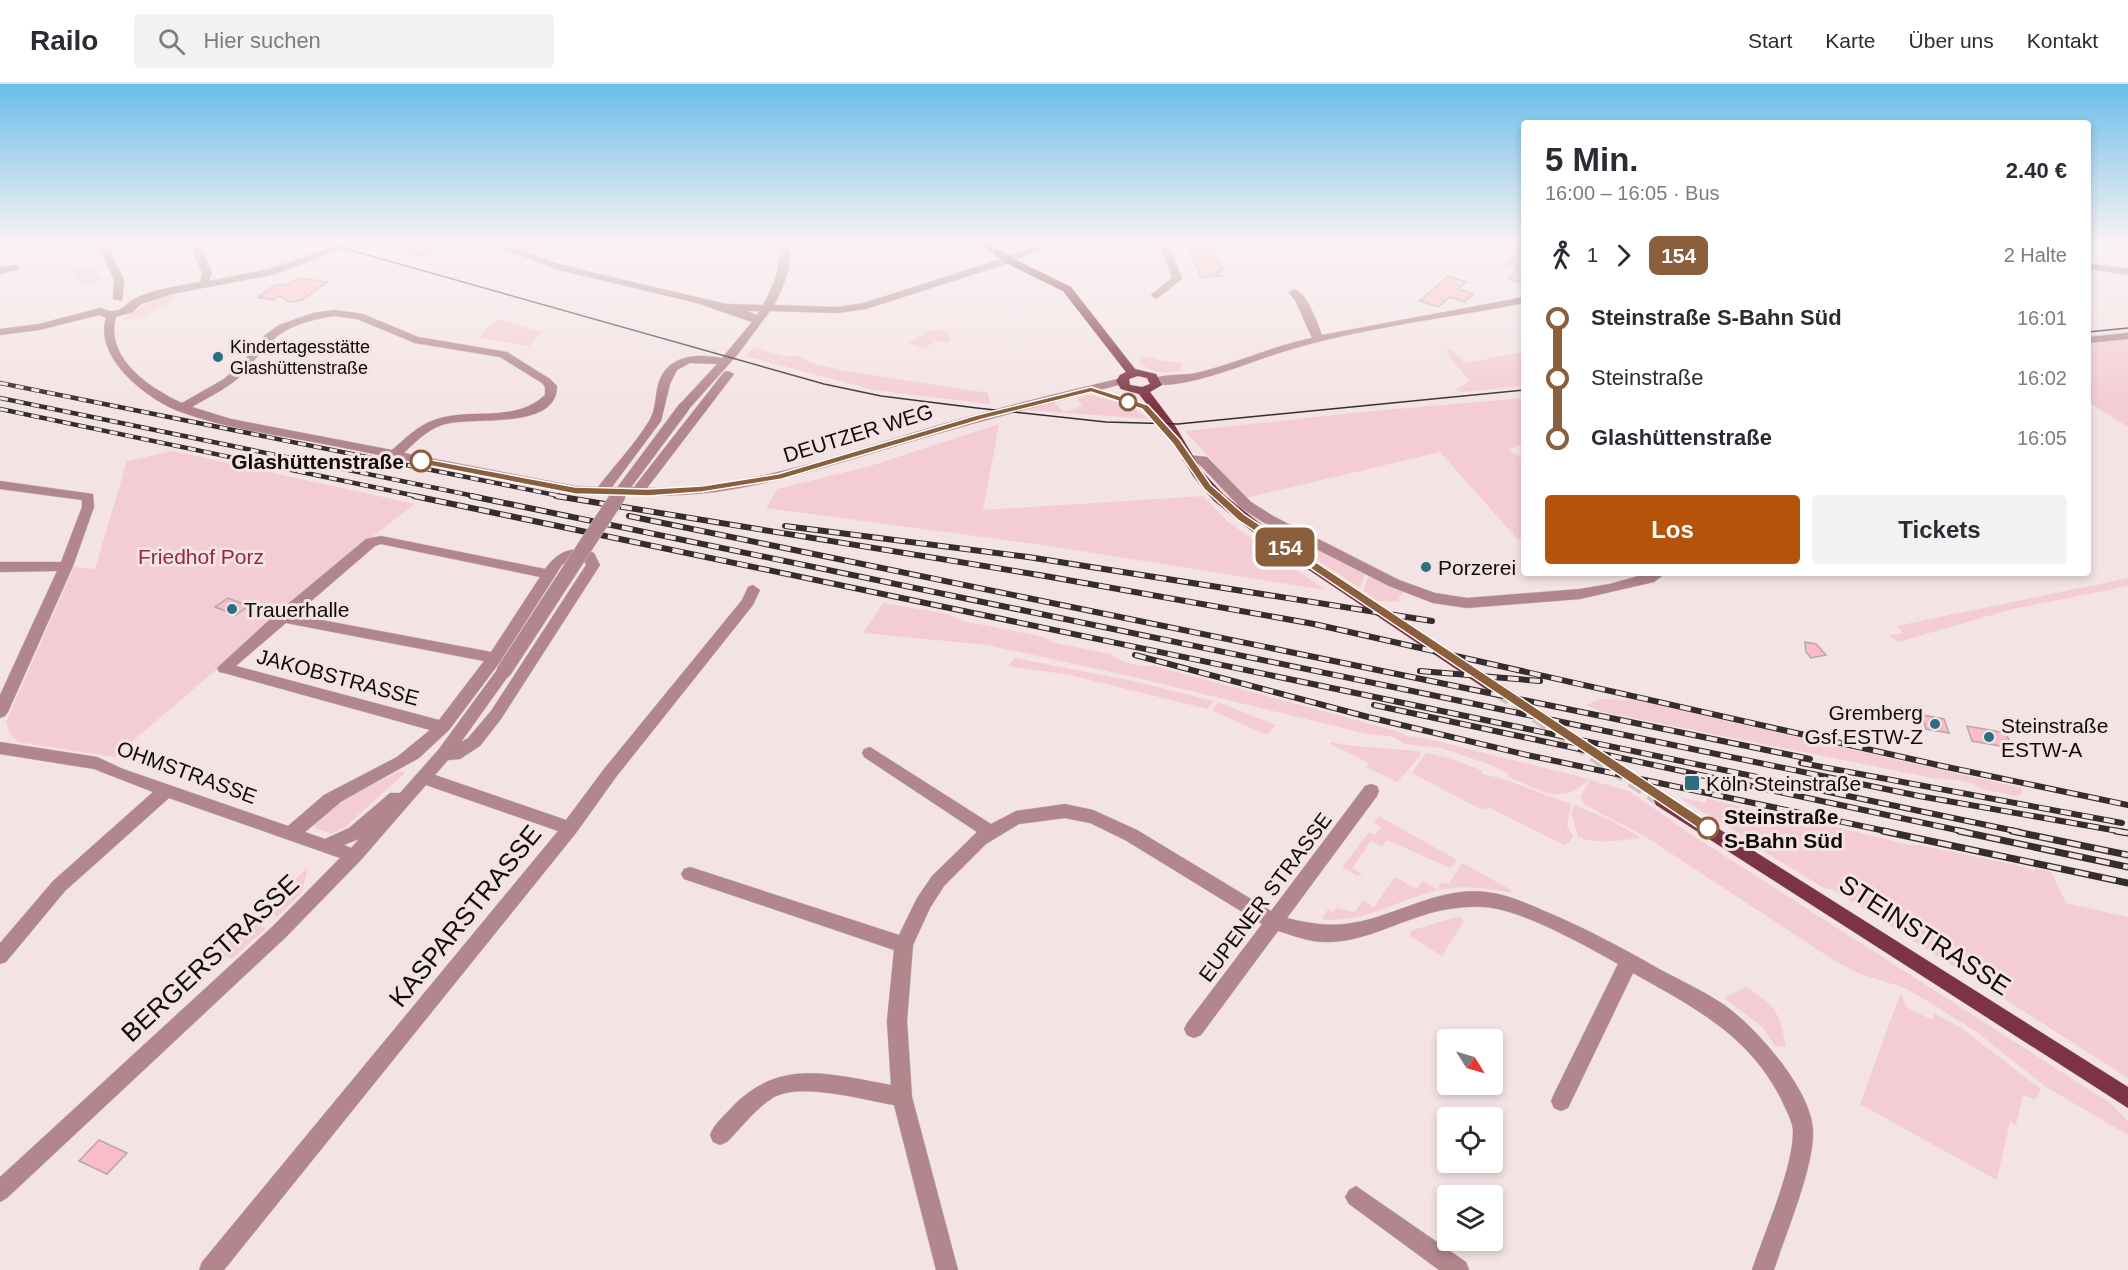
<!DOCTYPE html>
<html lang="de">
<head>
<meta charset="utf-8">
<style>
  body { margin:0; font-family:Helvetica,sans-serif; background:#f2f2f3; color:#2b2b33; height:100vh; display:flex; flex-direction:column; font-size:22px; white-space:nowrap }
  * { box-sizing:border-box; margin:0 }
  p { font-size:20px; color:#7c7c81 }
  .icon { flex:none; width:33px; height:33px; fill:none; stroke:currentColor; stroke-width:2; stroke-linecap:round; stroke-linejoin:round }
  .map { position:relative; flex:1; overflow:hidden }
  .drawer { position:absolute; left:1521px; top:36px; width:570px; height:456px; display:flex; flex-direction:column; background:#fff; border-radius:6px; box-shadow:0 3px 9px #0003 }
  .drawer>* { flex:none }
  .badge { padding:0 12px; border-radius:9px; font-size:21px; line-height:39px }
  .needle { width:39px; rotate:127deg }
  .fabs { position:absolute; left:1437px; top:945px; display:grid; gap:12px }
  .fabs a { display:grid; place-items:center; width:66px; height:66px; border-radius:6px; background:#fff; box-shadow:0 3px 9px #0003; font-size:30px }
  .map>.badge { position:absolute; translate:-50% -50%; box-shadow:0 0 0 3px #fff }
  .legs { display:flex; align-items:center; gap:9px; height:66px; padding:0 24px; font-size:20px }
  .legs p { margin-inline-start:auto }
  .headline { display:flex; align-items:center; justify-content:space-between; height:102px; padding:0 24px }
  h1 { font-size:33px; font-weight:800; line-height:45px }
  .action { display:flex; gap:12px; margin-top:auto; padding:12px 24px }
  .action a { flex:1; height:69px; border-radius:6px; background:#b45309; color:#fff; font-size:24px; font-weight:800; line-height:69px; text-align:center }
  .action a+a { background:#f2f2f3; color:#2b2b33 }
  ul { padding:0 24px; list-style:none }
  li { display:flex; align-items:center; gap:21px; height:60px; font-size:22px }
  li i { display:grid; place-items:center; width:9px; height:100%; margin:0 8px; background:currentColor }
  li i::after { content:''; width:15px; height:15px; margin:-8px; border:4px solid; border-radius:50%; background:#fff }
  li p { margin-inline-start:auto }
  li:first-child i { background:linear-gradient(#0000 50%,currentColor 0) }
  li:last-child i { background:linear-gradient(currentColor 50%,#0000 0) }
  header { display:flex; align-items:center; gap:36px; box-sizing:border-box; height:84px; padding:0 30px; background:#fff; border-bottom:2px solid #e1e1e2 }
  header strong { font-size:28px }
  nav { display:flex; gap:33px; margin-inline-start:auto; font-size:21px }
  .search { width:420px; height:54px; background:#f2f2f3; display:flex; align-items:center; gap:15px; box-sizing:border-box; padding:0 21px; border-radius:6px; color:#7c7c81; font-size:22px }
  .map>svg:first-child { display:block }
  .green { fill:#f3cdd3 }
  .building { fill:#fabdc8; stroke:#b7a7a9; stroke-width:1.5 }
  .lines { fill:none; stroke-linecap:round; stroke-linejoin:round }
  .major-tunnel { stroke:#d2c2c4; stroke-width:15; stroke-dasharray:15 8; stroke-linecap:butt }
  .minor-casing { stroke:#d0c0c2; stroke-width:1 }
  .major-casing { stroke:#d0c0c2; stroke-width:1 }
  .minor { fill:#b1868d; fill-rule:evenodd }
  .major { fill:#7c3445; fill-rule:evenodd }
  .tram { stroke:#342d2e; stroke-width:1.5 }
  .rail-far2-casing { stroke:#342d2e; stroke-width:4.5 }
  .rail-far1-casing { stroke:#342d2e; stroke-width:6 }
  .rail-casing { stroke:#342d2e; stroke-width:7 }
  .rail-far2 { stroke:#f4e3e5; stroke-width:3; stroke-dasharray:8; stroke-linecap:butt }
  .rail-far1 { stroke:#f4e3e5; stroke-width:4; stroke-dasharray:11; stroke-linecap:butt }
  .rail { stroke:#f4e3e5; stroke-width:4.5; stroke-dasharray:14; stroke-linecap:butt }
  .minor-bridge-far1-casing { stroke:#d0c0c2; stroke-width:12; stroke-linecap:butt }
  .minor-bridge-casing { stroke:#d0c0c2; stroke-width:16; stroke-linecap:butt }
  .minor-bridge-far1 { stroke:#b1868d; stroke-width:11 }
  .minor-bridge { stroke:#b1868d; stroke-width:15 }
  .line-1 { fill:#8b5e3c; stroke:#fff; stroke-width:1.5 }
  .poi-dot { fill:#2c6f80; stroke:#f4e3e5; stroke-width:2 }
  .stop-1-dot { fill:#fff; stroke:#8b5e3c; stroke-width:3 }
  .labels { text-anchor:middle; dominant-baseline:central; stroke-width:6; stroke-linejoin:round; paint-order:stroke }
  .far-poi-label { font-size:18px; fill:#100a0b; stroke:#f4e3e5; text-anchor:start }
  .street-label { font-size:21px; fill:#100a0b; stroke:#f4e3e5 }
  .stop-label { font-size:21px; font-weight:bold; fill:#100a0b; stroke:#f4e3e5; text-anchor:end }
  .park-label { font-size:21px; fill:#962648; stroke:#f4e3e5 }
  .poi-label { font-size:21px; fill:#100a0b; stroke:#f4e3e5; text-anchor:start }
  .near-street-label { font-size:26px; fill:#100a0b; stroke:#f4e3e5 }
</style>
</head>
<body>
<header>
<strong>Railo</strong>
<div class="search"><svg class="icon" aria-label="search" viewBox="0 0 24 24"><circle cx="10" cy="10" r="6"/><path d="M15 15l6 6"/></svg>Hier suchen</div>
<nav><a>Start</a><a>Karte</a><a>Über uns</a><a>Kontakt</a></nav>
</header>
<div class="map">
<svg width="2128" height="1186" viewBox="0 0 2128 1186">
  <rect width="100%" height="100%" fill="#f4e3e5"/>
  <path class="green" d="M96 182 95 185H101L96 192 103 194C99 201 91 200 83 201L72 187Z
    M171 210 179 215 142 232 120 237 148 219Z
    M499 235 541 248 530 262 479 254 489 241Z
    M941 245 949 248V257L946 259 937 257 923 265 908 259 927 248Z
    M2128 255V343L2088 318V260Z
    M753 263 786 273 796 271 811 279 846 287 988 309 990 320 874 306 745 272Z
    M1446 265 1452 267 1466 279 1524 268V302L1462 308 1456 306 1469 297C1462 285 1450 279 1446 265Z
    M1146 272 1161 277 1182 279 1181 286H1187C1170 290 1151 291 1139 277Z
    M1088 311C1103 312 1138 324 1148 335L1026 326 1054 318 1063 328 1083 322 1076 314Z
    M1524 314V359L1509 366 1524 376V453L1518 456 1440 368 1246 414 1185 347 1362 328Z
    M999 340 983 426 1203 412 1227 437 1325 506 1043 461 766 424 777 405 870 382Z
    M173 367 415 420 368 456 114 673 18 658 10 649 6 638 74 483 95 485 127 377Z
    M1215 393 1228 408 1366 487 1360 504 1250 432 1226 412 1212 395Z
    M1370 488 1405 508 1399 513V518L1377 517 1363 506Z
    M2128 494V502L2009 526 1898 558 1889 551 1903 549 1897 542Z
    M883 519 948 530 963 537 1044 553 1054 559 1111 570C1121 579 1140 583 1154 582L1397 647 1407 652 1425 654 1589 695C1561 724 1540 705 1508 693L1509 690 1491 681 1441 664 1404 660 1394 653 1367 650 1134 593 987 561 863 549Z
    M1015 574 1137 598 1214 617 1207 625 1070 591 1008 582Z
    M1600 615 1635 616 2021 704 2022 710 2017 712 1982 705 1974 700 1956 696 1932 694 1603 628 1586 621Z
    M1218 618 1276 641 1267 651 1213 627Z
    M1331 658 1353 662 1419 667 1421 671 1397 698 1366 683 1369 679 1330 660Z
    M1426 669 1449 674 1481 686 1483 690 1503 695 1571 720 1567 742 1573 752 1570 758 1564 761 1490 724 1480 725 1412 689Z
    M400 687 405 689 344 744 331 750 315 744 314 739 352 711Z
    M1590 696 1629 707 1689 749 2110 1019 2128 1037V1051L2046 1003 1978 949 1939 924 1905 904 1860 890 1835 877 1646 753 1585 721 1580 713Z
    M1678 713 1706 719 1707 714 1810 741 1820 739 1910 761H1919L2012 780 2035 787V784L2051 788 2066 819 2128 833V994L1832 805 1824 804 1758 764 1745 753Z
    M1575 721 1610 736 1641 754C1621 756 1598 761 1578 753L1571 728Z
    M1379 732 1457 776 1450 784 1387 756 1382 763 1371 757 1352 784 1363 791H1356L1342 783 1369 748 1375 751 1381 744 1374 738Z
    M1462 779 1513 807V809C1489 805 1464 800 1439 806 1401 814 1362 841 1322 835L1328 825 1333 828 1336 824 1355 828 1363 816 1374 823 1395 793 1416 805 1423 797 1438 806 1440 799 1449 800Z
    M308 783 302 808 277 833 263 826Z
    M1459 832 1464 837 1442 872 1410 852V847Z
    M250 837 266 844 232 875 216 868Z
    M1746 903C1777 923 1778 926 1786 962L1776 963 1762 943 1724 914Z
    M1901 908 1906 923 1932 936 1934 929 1961 944 2041 1005 2035 1016 2023 1011 2016 1041 2010 1038 1997 1096 1860 1020Z"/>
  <path class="building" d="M1186 157H1214L1218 167 1211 170 1221 178 1218 179 1224 185 1217 188 1223 192 1201 193Z
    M1492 157H1524V200L1508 194 1518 184 1506 181 1520 168 1492 159Z
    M413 158 436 164 423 172 399 166Z
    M1448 192 1466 198 1458 205 1473 210 1465 218 1450 213 1438 223 1420 217Z
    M298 194 327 198 302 216 290 218 279 212 274 216 258 213 275 201H288Z
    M228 514 248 522 236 531 215 523Z
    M1805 558 1816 560 1826 571 1811 574 1806 568Z
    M1922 631 1944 635 1949 649 1926 645Z
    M1967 642 2006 649 2012 664 1972 657Z
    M99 1056 127 1069 107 1090 79 1077Z"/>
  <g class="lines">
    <path class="major-tunnel" d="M1498 606 1662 716"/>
    <g class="minor-casing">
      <path id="minor" d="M96 157H106L124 196 122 217 113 215 114 196Z
        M189 157H199L212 189 209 197 270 185 349 157H362L276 190 172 210 141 220 133 228 116 233C104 274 151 305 182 319L224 295 242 279 265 251 279 241 313 229 334 226 363 230 418 253 507 268 550 295 557 302C557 348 470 331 442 341 427 346 415 358 404 369L575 402 598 403C615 381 635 360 649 337 656 326 655 313 658 301 666 271 696 269 722 274L752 238 697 219 555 185 488 159 486 157H499L553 178 586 187 726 220 763 221C775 199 781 182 781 157H791C792 181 785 200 774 221L837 223 864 219 1004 174 1044 157H1056L1012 178 866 225 837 229 770 227 738 270 688 326H680V320L717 280 690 279 677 286 670 300 661 337 612 403H634L724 288 728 287 734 290 647 404C741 406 830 374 919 347 986 327 1054 310 1122 294L1128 297 1126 299C1058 317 990 334 923 354 854 374 786 398 715 408 668 414 622 411 575 410 493 394 411 377 329 361 279 351 226 345 178 327 146 314 94 274 106 234L99 231 39 246 0 251V245L39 240 100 224C105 225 108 228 114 227 123 226 126 220 134 215 153 205 179 202 200 198L202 189ZM747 227H759L757 231ZM334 232 357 235 415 259 500 273 542 299 545 303V311C514 340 471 323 434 336 417 342 405 355 392 366L231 335 192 323C205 315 220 308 232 299 249 287 258 268 274 255 289 241 314 235 334 232Z
        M1158 157H1168L1182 195 1156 215 1151 212 1152 210 1172 194Z
        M2088 179 2128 185V191L2088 185Z
        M14 181 18 182V186L0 190V184Z
        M1294 205C1309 211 1316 237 1322 251L1524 213V219C1438 236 1347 245 1264 274 1244 281 1166 311 1150 297 1159 289 1183 292 1196 289 1235 280 1272 262 1312 254L1296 218 1289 208Z
        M2128 249V255L2088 259V253Z
        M1188 371 1207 373 1251 418 1273 432 1399 496 1435 509 1467 514 1580 505 1610 500 1649 489H1666L1654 498 1580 515 1467 524 1433 519 1389 502 1263 438 1241 424 1199 380 1184 378 1182 375 1184 372Z
        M0 397 93 410 94 423 73 482 8 628 5 632 0 634V611L57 487 0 488V478H61L82 423V416L0 405Z
        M381 452 545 485C558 467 573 461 594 469L600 481 501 635 480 662 460 675 448 676 435 691 566 736 604 685 742 516 748 503 753 501 760 506 753 521 616 693 576 749 224 1186H199L202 1178 558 747 426 701 360 777 285 854 7 1114 0 1118V1093L273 842 340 774 169 714 65 807 6 878 0 880V859L53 797 153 708 94 685 0 670V658L97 673 123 685 288 742 324 711 397 673 430 646 224 589 219 588 217 584 277 529 366 455ZM381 460 540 493 491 568 295 531 375 462ZM573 474 583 475 586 481 491 627 468 654 461 658 509 591 511 587 509 583H499L439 665 400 709H390L349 744 325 755 305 748 342 717 419 674 449 646 500 578 562 481ZM286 539 484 577 439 636 236 582ZM359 755 351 764 344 761Z
        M870 663 991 740 1016 727 1065 720 1093 726 1137 746 1271 827 1365 702 1371 700 1377 702 1379 707 1377 712 1287 834C1307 839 1324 842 1345 840 1393 835 1436 802 1486 808 1505 810 1524 818 1542 826 1583 843 1621 863 1659 885 1680 896 1703 907 1723 920 1755 942 1812 1006 1813 1047 1814 1083 1786 1149 1774 1186H1752C1764 1149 1794 1083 1793 1046 1792 1036 1786 1026 1782 1017 1750 951 1693 923 1633 889L1568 1024 1561 1027 1554 1024 1551 1017 1554 1010 1618 880C1586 862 1519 824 1483 823 1465 822 1442 825 1424 831 1388 842 1352 863 1313 857 1301 855 1289 850 1278 847L1201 951 1194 954 1187 951 1184 945 1187 939 1262 840 1125 756 1090 739 1065 734 1019 740 986 760 944 802 930 824 913 861 907 937 912 1013 958 1186H936L894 1021C864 1016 802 998 774 1013 756 1024 742 1043 727 1058L720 1061 713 1058 710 1051C714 1040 725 1031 733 1022 781 973 832 991 891 1001L887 937 894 866 684 795 681 790 684 785 690 783 899 851 917 814 932 792 977 748 864 673 862 669 864 665Z
        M1356 1102 1466 1178 1469 1186H1439L1349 1120 1345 1113 1349 1106Z"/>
    </g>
    <g class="major-casing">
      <path id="major" d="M977 157H988L1012 174 1071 203 1135 285 1156 290 1162 301 1150 308 1174 340 1202 387 1224 411 1267 445 1503 602 1506 606 1503 610H1493L1257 451 1214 417 1193 392 1163 341 1139 310 1121 305 1116 297 1120 291 1126 288 1063 207 1004 178ZM1138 292 1147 294 1150 300 1142 303 1130 301 1129 295Z
        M1662 709 2128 1003V1024L1656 721 1654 716 1656 711Z"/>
    </g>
    <use href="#minor" class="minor"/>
    <use href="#major" class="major"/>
    <path class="tram" d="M318 157 824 300 881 312 977 324 1106 338 1178 340 1524 306
      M2088 248 2128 244"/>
    <g class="rail-far2-casing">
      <path id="rail-far2" d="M0 299 565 413
        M0 314 479 413
        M0 325 421 413"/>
    </g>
    <g class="rail-far1-casing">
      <path id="rail-far1" d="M414 412 2020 748
        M471 412 1919 712 2124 748
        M556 412 1045 492 1314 540 1942 682 2128 721
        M629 432 1810 675
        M785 442 1028 473 1432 537
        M1135 571 1368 633 1527 671 1890 748
        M1420 587 1540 597
        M1374 621 1966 748
        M1801 679 2122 739"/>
    </g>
    <g class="rail-casing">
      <path id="rail" d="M1883 747 2128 799
        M1959 747 2128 783
        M2012 747 2128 771
        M2116 747 2128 749"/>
    </g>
    <use href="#rail-far2" class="rail-far2"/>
    <use href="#rail-far1" class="rail-far1"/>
    <use href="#rail" class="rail"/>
    <g class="minor-bridge-far1-casing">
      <path id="minor-bridge-far1" d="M617 413 684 323"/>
    </g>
    <g class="minor-bridge-casing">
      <path id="minor-bridge" d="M504 587 618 412"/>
    </g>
    <use href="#minor-bridge-far1" class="minor-bridge-far1"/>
    <use href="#minor-bridge" class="minor-bridge"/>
  </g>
  <linearGradient id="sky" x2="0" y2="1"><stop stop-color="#6abeea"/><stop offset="0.49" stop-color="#faf2f3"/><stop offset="1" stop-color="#faf2f3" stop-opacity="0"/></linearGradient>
  <rect width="2128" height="323" fill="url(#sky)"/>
  <path class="line-1" d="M1091 303 1148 321 1180 356 1211 401 1245 431 1713 741 1715 744 1713 748H1704L1238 436 1204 405 1173 360 1142 325 1091 308 983 335 782 395 702 408 648 412 575 410 421 380 416 377 421 374 575 403 648 405 702 402 778 390 977 331Z"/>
  <g class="poi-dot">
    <circle cx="218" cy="273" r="6"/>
    <circle cx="1426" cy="483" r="6"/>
    <circle cx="232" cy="525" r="6"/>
    <circle cx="1935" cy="640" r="6"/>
    <circle cx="1989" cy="653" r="6"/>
    <rect x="1684" y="691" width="16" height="16" rx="3"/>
  </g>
  <g class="stop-1-dot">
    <circle cx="1128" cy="318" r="8"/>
    <circle cx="421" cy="377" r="10"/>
    <circle cx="1708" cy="744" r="10"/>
  </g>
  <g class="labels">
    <g class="far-poi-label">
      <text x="230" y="263">Kindertagesstätte<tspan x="230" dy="21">Glashüttenstraße</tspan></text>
    </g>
    <g class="street-label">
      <text transform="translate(858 349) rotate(-17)">DEUTZER WEG</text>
      <text transform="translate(338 593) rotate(15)">JAKOBSTRASSE</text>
      <text transform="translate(187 688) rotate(20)">OHMSTRASSE</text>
      <text transform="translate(1265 813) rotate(-53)">EUPENER STRASSE</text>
    </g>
    <g class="stop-label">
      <text x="404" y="377">Glashüttenstraße</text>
      <text x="1724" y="732" text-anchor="start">Steinstraße<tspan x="1724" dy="24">S-Bahn Süd</tspan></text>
    </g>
    <g class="park-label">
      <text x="201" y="472">Friedhof Porz</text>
    </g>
    <g class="poi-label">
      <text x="1438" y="483">Porzerei</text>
      <text x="244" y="525">Trauerhalle</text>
      <text x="1923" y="628" text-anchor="end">Gremberg<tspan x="1923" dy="24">Gsf ESTW-Z</tspan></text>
      <text x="2001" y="641">Steinstraße<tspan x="2001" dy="24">ESTW-A</tspan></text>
      <text x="1706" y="699">Köln Steinstraße</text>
    </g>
    <g class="near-street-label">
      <text transform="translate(465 832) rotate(-51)">KASPARSTRASSE</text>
      <text transform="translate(1925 851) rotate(33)">STEINSTRASSE</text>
      <text transform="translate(210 874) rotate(-43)">BERGERSTRASSE</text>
    </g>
  </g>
</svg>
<div class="fabs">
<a><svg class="needle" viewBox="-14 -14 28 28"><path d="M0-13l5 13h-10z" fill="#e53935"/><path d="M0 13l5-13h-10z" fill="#7c7c81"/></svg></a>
<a><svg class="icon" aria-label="locate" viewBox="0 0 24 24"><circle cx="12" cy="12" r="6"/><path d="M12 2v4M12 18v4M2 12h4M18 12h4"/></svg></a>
<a><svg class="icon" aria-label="layers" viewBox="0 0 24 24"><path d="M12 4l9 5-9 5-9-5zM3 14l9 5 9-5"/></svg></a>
</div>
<b class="badge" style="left:1285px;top:463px;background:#8b5e3c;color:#fff">154</b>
<section class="drawer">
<div class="headline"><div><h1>5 Min.</h1><p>16:00 – 16:05 · Bus</p></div><b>2.40 €</b></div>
<div class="legs"><svg class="icon" aria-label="walk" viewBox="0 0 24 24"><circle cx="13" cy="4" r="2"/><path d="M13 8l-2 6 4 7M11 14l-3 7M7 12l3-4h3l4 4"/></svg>1<svg class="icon" aria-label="forward" viewBox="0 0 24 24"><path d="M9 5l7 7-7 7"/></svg><b class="badge" style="background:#8b5e3c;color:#fff">154</b><p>2 Halte</p></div>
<ul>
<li><i style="color:#8b5e3c"></i><b>Steinstraße S-Bahn Süd</b><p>16:01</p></li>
<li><i style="color:#8b5e3c"></i><span>Steinstraße</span><p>16:02</p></li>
<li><i style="color:#8b5e3c"></i><b>Glashüttenstraße</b><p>16:05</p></li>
</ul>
<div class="action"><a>Los</a><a>Tickets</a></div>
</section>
</div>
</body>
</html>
